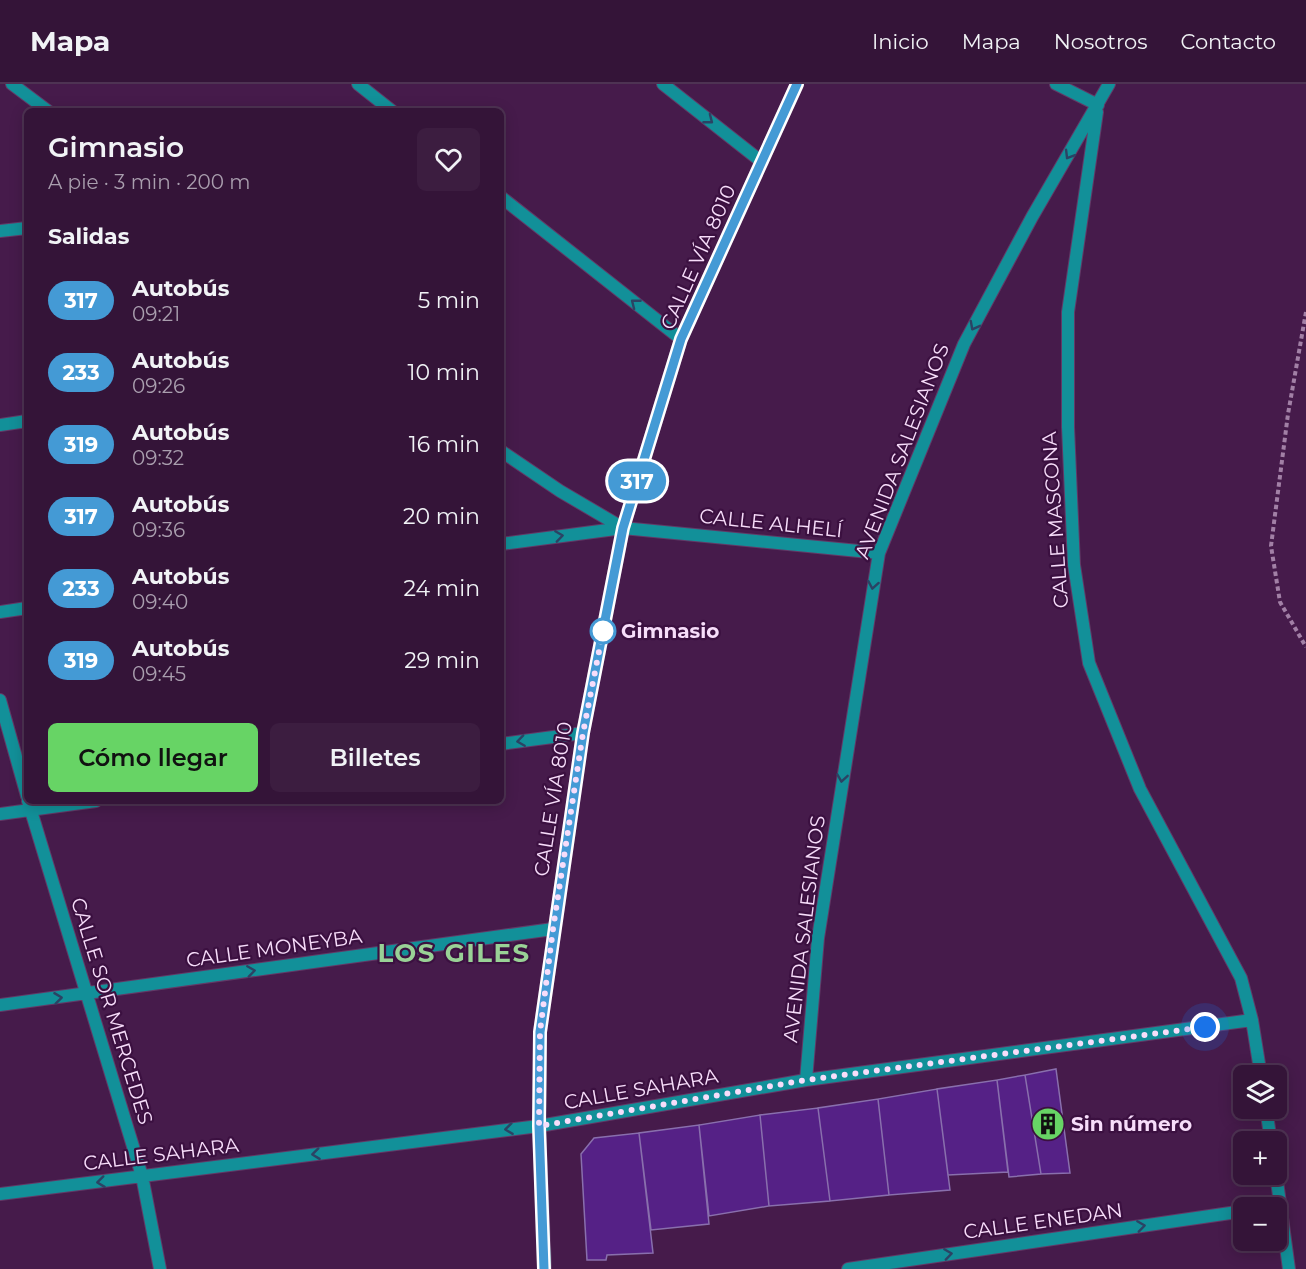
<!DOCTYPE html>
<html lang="es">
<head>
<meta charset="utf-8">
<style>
  body { margin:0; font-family:Montserrat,sans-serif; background:#3c1d40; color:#f1f3f6; height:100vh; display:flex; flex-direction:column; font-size:22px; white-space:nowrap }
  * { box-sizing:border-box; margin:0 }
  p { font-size:20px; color:#a99eae }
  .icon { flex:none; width:33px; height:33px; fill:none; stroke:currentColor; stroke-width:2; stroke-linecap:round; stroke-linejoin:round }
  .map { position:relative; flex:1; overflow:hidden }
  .drawer { position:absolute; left:24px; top:24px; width:480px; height:696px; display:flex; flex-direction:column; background:#341438; border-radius:9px; box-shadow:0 3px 15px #0003,0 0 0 2px #4e3353 }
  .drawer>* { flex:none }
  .badge { padding:0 12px; border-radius:20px; font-size:21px; line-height:39px }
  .fabs { position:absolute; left:1233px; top:981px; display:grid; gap:12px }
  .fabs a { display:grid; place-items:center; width:54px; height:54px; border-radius:9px; background:#341438; box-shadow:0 3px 15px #0003,0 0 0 2px #4e3353; font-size:30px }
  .you { position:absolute; width:30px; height:30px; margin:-15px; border:4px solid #fff; border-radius:50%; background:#1a73e8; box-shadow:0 0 0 9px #1a73e833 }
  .map>.badge { position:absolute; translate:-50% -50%; box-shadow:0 0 0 3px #fff }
  h2 { padding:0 24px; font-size:22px; line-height:54px }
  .round { display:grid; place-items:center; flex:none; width:63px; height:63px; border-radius:9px; background:#3c1d40 }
  .head { display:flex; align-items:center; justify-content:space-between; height:102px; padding:0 24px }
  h1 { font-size:28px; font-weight:600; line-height:45px }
  .primary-button { display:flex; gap:12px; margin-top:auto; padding:12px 24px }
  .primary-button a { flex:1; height:69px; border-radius:9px; background:#67d465; color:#111; font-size:24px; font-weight:600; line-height:69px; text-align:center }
  .primary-button a+a { background:#3c1d40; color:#f1f3f6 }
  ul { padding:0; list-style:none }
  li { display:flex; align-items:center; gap:18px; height:72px; padding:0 24px }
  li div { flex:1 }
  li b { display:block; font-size:22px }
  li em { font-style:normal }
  li .badge { min-width:66px; font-weight:700; text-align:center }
  header { display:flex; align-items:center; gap:36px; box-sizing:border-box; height:84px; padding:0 30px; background:#341438; border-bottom:2px solid #4e3353 }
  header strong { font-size:28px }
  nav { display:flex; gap:33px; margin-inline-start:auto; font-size:21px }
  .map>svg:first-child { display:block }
  .building { fill:#552186; stroke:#896fad; stroke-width:1.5 }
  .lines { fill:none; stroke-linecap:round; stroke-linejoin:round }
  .minor-casing { stroke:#623a67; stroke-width:14 }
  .tertiary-casing { stroke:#623a67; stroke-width:14 }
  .path { stroke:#a280a6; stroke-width:4; stroke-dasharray:4.5 3; stroke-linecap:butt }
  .minor { stroke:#129099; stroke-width:12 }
  .tertiary { stroke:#129099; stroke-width:12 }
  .oneway { stroke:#2b4364 }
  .line-casing { stroke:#fff; stroke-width:14 }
  .line { stroke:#449ad5; stroke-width:9 }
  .walk { stroke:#f7ddfa; stroke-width:6; stroke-dasharray:0 10.8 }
  .stop-dot { fill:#fff; stroke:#449ad5; stroke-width:3 }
  .labels { text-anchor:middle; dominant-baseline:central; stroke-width:4.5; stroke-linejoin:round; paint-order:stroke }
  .street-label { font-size:20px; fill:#f7ddfa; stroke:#3b1040 }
  .stop-label { font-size:20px; font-weight:bold; fill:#f7ddfa; stroke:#3b1040; text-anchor:start }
  .poi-label { font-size:20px; font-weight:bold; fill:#f7ddfa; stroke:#3b1040; text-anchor:start }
  .district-label { font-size:26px; font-weight:bold; letter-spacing:1.5px; fill:#99d196; stroke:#3b1040 }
</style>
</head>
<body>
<header>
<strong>Mapa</strong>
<nav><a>Inicio</a><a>Mapa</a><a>Nosotros</a><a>Contacto</a></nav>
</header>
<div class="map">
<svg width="1306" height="1185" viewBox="0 0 1306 1185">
  <rect width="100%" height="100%" fill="#461b4b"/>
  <path class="building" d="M1056 985 1070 1089 1041 1090 1025 991Z
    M1025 991 1041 1090 1009 1093 997 996Z
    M997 996 1008 1088 948 1091 937 1005Z
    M937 1005 950 1106 889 1111 878 1015Z
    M878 1015 889 1111 830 1117 818 1024Z
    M818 1024 830 1117 769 1122 760 1031Z
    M760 1031 769 1122 709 1132 699 1041Z
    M699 1041 709 1140 651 1146 639 1049Z
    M639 1049 653 1169 607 1171 606 1176H587L581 1070 594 1054Z"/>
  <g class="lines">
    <g class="minor-casing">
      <path id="minor" d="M12 0 48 27
        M358 0 392 27
        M663 0 762 78
        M1056 0 1098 21
        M1097 28 1068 228V343L1074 481 1089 579 1140 705 1241 894 1252 936 1261 992
        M501 113 681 255
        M0 147 27 144
        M0 341 27 337
        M501 367 560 407 623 444
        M501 460 623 444 879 469
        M0 528 27 524
        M0 616 27 712
        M501 660 583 649
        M28 717 142 1092 160 1185
        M0 730 96 717
        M0 921 553 845
        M806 996 818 854 879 469 964 260 1032 133 1109 0
        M1266 1024 1271 1058
        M1276 1090 1289 1185
        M0 1110 539 1042 806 996 1252 936
        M848 1185 1244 1127"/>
    </g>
    <g class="tertiary-casing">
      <path id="tertiary" d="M545 1185 539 1042 540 948 583 649 623 444 681 255 797 0"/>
    </g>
    <path class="path" d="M1306 228 1288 330 1271 462 1280 518 1306 563"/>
    <use href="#minor" class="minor"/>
    <use href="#tertiary" class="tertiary"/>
  </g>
  <defs><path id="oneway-chevron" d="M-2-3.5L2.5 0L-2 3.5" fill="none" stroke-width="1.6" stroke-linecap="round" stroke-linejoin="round" transform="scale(1.5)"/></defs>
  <g class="oneway">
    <use href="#oneway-chevron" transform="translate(709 36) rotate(38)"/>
    <use href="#oneway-chevron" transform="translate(1069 71) rotate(121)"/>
    <use href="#oneway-chevron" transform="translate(635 219) rotate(-142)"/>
    <use href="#oneway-chevron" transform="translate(974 242) rotate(118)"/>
    <use href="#oneway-chevron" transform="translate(559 452) rotate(-8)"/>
    <use href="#oneway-chevron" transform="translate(873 501) rotate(100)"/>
    <use href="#oneway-chevron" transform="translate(521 657) rotate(172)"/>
    <use href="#oneway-chevron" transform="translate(842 694) rotate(99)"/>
    <use href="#oneway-chevron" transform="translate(251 887) rotate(-8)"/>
    <use href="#oneway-chevron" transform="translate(58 914) rotate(-7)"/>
    <use href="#oneway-chevron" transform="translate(509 1045) rotate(173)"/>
    <use href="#oneway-chevron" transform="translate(316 1070) rotate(173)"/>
    <use href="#oneway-chevron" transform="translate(101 1098) rotate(173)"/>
    <use href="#oneway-chevron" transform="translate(1141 1142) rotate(-8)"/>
    <use href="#oneway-chevron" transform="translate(948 1170) rotate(-8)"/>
  </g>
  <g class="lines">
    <g class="line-casing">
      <path id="line" d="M544 1185 539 1042 540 948 583 649 623 444 681 255 797 0"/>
    </g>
    <use href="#line" class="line"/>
    <path class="walk" d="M603 547 583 649 553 845 540 948 539 1042 806 996 1205 943"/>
  </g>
  <defs>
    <g id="building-disc" transform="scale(1.725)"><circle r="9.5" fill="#67d465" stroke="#3b1040"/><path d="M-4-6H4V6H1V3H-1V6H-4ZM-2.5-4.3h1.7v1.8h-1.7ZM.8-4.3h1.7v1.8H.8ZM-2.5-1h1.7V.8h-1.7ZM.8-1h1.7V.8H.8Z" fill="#111"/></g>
  </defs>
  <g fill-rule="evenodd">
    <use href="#building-disc" x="1048" y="1040"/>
  </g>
  <circle class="stop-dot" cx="603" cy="547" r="12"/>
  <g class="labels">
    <g class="street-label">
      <text transform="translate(698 173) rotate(-66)">CALLE VÍA 8010</text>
      <text transform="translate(902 367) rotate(-69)">AVENIDA SALESIANOS</text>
      <text transform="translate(1055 436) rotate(-94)">CALLE MASCONA</text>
      <text transform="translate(771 439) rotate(6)">CALLE ALHELÍ</text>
      <text transform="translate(553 715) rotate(-81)">CALLE VÍA 8010</text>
      <text transform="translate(804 845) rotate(-83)">AVENIDA SALESIANOS</text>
      <text transform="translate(274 864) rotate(-8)">CALLE MONEYBA</text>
      <text transform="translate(112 927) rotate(73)">CALLE SOR MERCEDES</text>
      <text transform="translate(641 1005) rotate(-10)">CALLE SAHARA</text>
      <text transform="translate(161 1070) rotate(-7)">CALLE SAHARA</text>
      <text transform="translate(1043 1137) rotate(-8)">CALLE ENEDAN</text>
    </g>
    <g class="stop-label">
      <text x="621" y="547">Gimnasio</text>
    </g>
    <g class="poi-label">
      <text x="1071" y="1040">Sin número</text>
    </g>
    <g class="district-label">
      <text x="454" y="869">LOS GILES</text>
    </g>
  </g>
</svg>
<div class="fabs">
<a><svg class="icon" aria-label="layers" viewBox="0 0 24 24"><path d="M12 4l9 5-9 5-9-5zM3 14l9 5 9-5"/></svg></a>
<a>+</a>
<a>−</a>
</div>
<div class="you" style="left:1205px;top:943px"></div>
<b class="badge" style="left:637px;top:397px;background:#449ad5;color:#fff">317</b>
<section class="drawer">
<div class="head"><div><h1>Gimnasio</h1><p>A pie · 3 min · 200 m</p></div><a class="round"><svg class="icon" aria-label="heart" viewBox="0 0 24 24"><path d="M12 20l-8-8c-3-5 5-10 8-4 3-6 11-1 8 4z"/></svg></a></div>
<h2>Salidas</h2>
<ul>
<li><span class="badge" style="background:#449ad5;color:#fff">317</span><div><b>Autobús</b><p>09:21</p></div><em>5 min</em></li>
<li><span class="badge" style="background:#449ad5;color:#fff">233</span><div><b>Autobús</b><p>09:26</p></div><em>10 min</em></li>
<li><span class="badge" style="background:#449ad5;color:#fff">319</span><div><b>Autobús</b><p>09:32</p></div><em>16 min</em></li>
<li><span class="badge" style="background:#449ad5;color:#fff">317</span><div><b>Autobús</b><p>09:36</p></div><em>20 min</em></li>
<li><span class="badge" style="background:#449ad5;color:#fff">233</span><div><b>Autobús</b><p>09:40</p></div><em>24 min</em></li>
<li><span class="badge" style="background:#449ad5;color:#fff">319</span><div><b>Autobús</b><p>09:45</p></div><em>29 min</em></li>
</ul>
<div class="primary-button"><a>Cómo llegar</a><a>Billetes</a></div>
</section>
</div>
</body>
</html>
